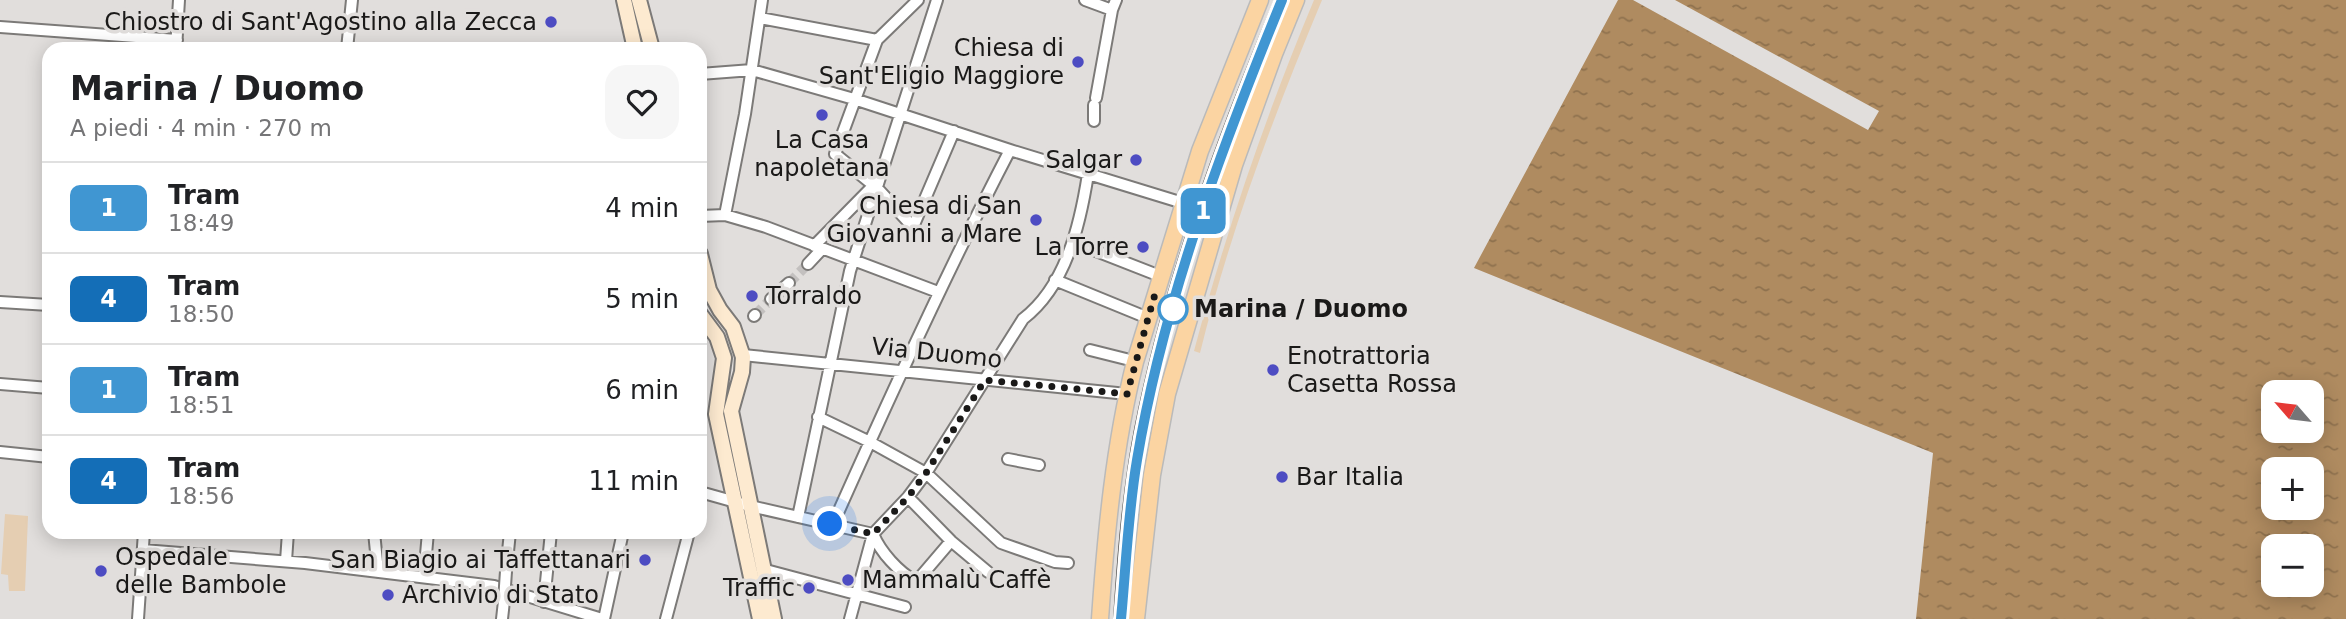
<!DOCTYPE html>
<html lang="it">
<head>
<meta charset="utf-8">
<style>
  body { margin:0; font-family:"DejaVu Sans",sans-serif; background:#f6f6f6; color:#202124; height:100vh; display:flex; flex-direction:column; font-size:26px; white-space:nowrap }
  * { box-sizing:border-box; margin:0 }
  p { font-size:23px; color:#757577 }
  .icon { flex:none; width:38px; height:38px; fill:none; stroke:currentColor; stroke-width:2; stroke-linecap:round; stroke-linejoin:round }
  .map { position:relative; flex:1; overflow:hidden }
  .panel { position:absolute; left:42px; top:42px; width:665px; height:497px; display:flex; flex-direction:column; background:#fff; border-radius:21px; box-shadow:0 4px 18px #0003 }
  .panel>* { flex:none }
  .badge { padding:0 14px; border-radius:10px; font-size:24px; line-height:46px }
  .needle { width:46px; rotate:298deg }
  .fabs { position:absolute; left:2261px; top:380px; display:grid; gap:14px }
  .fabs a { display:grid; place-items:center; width:63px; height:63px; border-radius:14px; background:#fff; box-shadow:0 4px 18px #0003; font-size:35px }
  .you { position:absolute; width:35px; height:35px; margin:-18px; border:5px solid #fff; border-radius:50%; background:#1a73e8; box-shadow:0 0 0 10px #1a73e833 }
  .map>.badge { position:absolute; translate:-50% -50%; box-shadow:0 0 0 4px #fff }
  .round { display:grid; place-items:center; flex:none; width:74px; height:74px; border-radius:21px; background:#f6f6f6 }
  .head { display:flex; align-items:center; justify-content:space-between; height:119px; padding:0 28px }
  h1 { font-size:33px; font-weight:700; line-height:52px }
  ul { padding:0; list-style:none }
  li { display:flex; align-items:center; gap:21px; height:91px; padding:0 28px; border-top:2px solid #e0e0e0 }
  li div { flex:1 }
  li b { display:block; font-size:26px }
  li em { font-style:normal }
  li .badge { min-width:77px; font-weight:700; text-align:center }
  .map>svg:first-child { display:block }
  .park { fill:#e5ceb2 }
  .water { fill:url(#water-ripples); fill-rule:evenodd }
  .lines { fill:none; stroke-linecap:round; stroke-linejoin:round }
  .street-tunnel { stroke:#c3c0bf; stroke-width:10; stroke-dasharray:10 5; stroke-linecap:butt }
  .street-casing { stroke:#7c7a78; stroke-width:14 }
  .secondary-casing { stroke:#7c7a78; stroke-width:18 }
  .primary-casing { stroke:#bababa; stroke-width:19 }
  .street { stroke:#fff; stroke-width:10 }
  .secondary { stroke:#fdead0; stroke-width:14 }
  .primary { stroke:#fbd4a2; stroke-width:16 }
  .tram { stroke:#42413f; stroke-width:2 }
  .street-bridge-casing { stroke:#7c7a78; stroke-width:14; stroke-linecap:butt }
  .street-bridge { stroke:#fff; stroke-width:10 }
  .line-casing { stroke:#fff; stroke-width:16 }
  .line { stroke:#4096d2; stroke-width:10 }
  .walk { stroke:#1a1918; stroke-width:7; stroke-dasharray:0 12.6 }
  .poi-dot { fill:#4d4cc2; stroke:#e1dedc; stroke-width:2.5 }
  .stop-dot { fill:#fff; stroke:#4096d2; stroke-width:3.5 }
  .labels { text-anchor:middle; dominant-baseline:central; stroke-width:7; stroke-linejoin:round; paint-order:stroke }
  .poi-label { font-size:24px; fill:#1a1918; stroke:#e1dedc; text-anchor:end }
  .stop-label { font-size:24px; font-weight:bold; fill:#1a1918; stroke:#e1dedc; text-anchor:start }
  .street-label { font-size:24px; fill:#1a1918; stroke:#e1dedc }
</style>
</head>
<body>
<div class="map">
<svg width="2346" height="619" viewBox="0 0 2346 619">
  <defs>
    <pattern id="water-ripples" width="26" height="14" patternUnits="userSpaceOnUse" patternTransform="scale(1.75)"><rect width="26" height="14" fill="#af8b60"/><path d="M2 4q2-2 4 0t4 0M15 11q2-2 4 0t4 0" fill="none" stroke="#8e714e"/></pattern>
  </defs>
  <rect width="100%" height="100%" fill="#e1dedc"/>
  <path class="park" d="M1314 0H1322C1274 115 1230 231 1200 353L1194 351C1226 231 1266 115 1314 0Z
    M5 514 28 516 25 591H9L8 575 1 574Z"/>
  <path class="water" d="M1618 0H1633L1868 130 1879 111 1675 0H2346V619H1916L1933 453 1474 268ZM2273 392H2312V430H2273ZM2273 469H2312V508H2273ZM2273 546H2312V584H2273Z"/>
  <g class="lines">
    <path class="street-tunnel" d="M789 283 808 264
      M755 315 771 299"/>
    <g class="street-casing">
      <path id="street" d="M918 0 877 40 835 154 877 188 913 227 954 131
        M1085 0 1112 10 1116 0
        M760 18 877 40
        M0 27 177 40
        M176 49 179 0
        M347 49 352 0
        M700 74 752 70 854 99 1010 150 1183 203
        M1096 98 1112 10
        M1094 121V105
        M725 215 745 114 762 0
        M700 216 725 215 766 227 938 292
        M1073 242 1160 276
        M814 246 874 185
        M808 264 822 249
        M1055 280 1148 318
        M771 299 789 283
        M0 302 49 305
        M754 316 755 315
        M1090 350 1126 359
        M743 355 1127 394
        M0 384 49 388
        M818 417 870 442 926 473 1001 543 1055 562 1068 563
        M0 452 49 457
        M1008 459 1039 465
        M700 492 750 506 873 534
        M908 497 951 541 988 572
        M798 517 850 271 937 0
        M833 524C889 398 946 273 1010 150
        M374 532 378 572
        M873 534C881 553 898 571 916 582L951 541
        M143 550 305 563 494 586 602 619
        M286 561 288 532
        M762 569 905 607
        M506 571 510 532
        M424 577 428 532
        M544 602 551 532
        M138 619 144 532
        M502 619 504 601
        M604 619 623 532
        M666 619 689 532
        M850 619 873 534 908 497 926 473 1023 319C1066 286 1080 225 1088 174"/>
    </g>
    <g class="secondary-casing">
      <path id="secondary" d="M624 0 635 49
        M639 0 652 49
        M700 254 709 290 720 310 733 327 743 357 742 372 731 411 774 619
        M700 314 717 337 724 358 716 414 760 619"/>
    </g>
    <g class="primary-casing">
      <path id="primary" d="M1100 619C1106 533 1114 446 1135 362L1200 151 1260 0
        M1136 619 1152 475 1167 394 1234 165 1274 54 1296 0"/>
    </g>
    <use href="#street" class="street"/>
    <use href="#secondary" class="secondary"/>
    <use href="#primary" class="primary"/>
    <path class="tram" d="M1114 619C1118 556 1123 491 1135 429 1164 282 1217 138 1275 0"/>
    <g class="street-bridge-casing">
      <path id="street-bridge" d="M504 601 506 571"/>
    </g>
    <use href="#street-bridge" class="street-bridge"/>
  </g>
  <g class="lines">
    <g class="line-casing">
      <path id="line" d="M1121 619C1126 566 1128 513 1137 460 1163 303 1222 147 1282 0"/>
    </g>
    <use href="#line" class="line"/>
    <path class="walk" d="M830 524 873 534 908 497 926 473 985 380 1127 394 1154 297 1173 309"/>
  </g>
  <g class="poi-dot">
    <circle cx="551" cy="22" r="7"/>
    <circle cx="1078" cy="62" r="7"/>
    <circle cx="822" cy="115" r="7"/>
    <circle cx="1136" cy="160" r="7"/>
    <circle cx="1036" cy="220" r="7"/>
    <circle cx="1143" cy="247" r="7"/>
    <circle cx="752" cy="296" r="7"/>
    <circle cx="1273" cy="370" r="7"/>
    <circle cx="1282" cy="477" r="7"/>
    <circle cx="645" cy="560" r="7"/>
    <circle cx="101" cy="571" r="7"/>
    <circle cx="848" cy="580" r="7"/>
    <circle cx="809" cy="588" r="7"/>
    <circle cx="388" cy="595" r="7"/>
  </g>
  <circle class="stop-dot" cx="1173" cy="309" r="14"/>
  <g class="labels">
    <g class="poi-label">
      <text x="537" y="22">Chiostro di Sant'Agostino alla Zecca</text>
      <text x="1064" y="48">Chiesa di<tspan x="1064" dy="28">Sant'Eligio Maggiore</tspan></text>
      <text x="822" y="140" text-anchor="middle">La Casa<tspan x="822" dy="28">napoletana</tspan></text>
      <text x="1122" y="160">Salgar</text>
      <text x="1022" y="206">Chiesa di San<tspan x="1022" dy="28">Giovanni a Mare</tspan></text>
      <text x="1129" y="247">La Torre</text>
      <text x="766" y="296" text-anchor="start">Torraldo</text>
      <text x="1287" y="356" text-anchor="start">Enotrattoria<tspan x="1287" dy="28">Casetta Rossa</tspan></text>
      <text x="1296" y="477" text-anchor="start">Bar Italia</text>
      <text x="115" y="557" text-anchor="start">Ospedale<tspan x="115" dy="28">delle Bambole</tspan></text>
      <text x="631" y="560">San Biagio ai Taffettanari</text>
      <text x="862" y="580" text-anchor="start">Mammalù Caffè</text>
      <text x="795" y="588">Traffic</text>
      <text x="402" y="595" text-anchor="start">Archivio di Stato</text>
    </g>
    <g class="stop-label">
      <text x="1194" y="309">Marina / Duomo</text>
    </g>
    <g class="street-label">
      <text transform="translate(937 353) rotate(6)">Via Duomo</text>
    </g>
  </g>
</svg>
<div class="fabs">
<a><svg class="needle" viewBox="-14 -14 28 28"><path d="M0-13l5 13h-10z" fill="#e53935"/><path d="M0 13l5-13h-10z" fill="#757577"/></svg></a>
<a>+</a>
<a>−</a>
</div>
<div class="you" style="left:830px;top:524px"></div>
<b class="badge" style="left:1203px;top:211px;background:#4096d2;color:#fff">1</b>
<section class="panel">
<div class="head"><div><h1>Marina / Duomo</h1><p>A piedi · 4 min · 270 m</p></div><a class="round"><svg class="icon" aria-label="heart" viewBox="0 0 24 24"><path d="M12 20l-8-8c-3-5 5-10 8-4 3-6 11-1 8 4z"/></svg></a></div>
<ul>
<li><span class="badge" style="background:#4096d2;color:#fff">1</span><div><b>Tram</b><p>18:49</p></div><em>4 min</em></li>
<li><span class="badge" style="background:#146eb7;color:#fff">4</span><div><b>Tram</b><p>18:50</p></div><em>5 min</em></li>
<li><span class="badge" style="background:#4096d2;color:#fff">1</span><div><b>Tram</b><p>18:51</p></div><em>6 min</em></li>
<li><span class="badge" style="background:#146eb7;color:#fff">4</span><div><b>Tram</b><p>18:56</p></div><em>11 min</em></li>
</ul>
</section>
</div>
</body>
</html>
